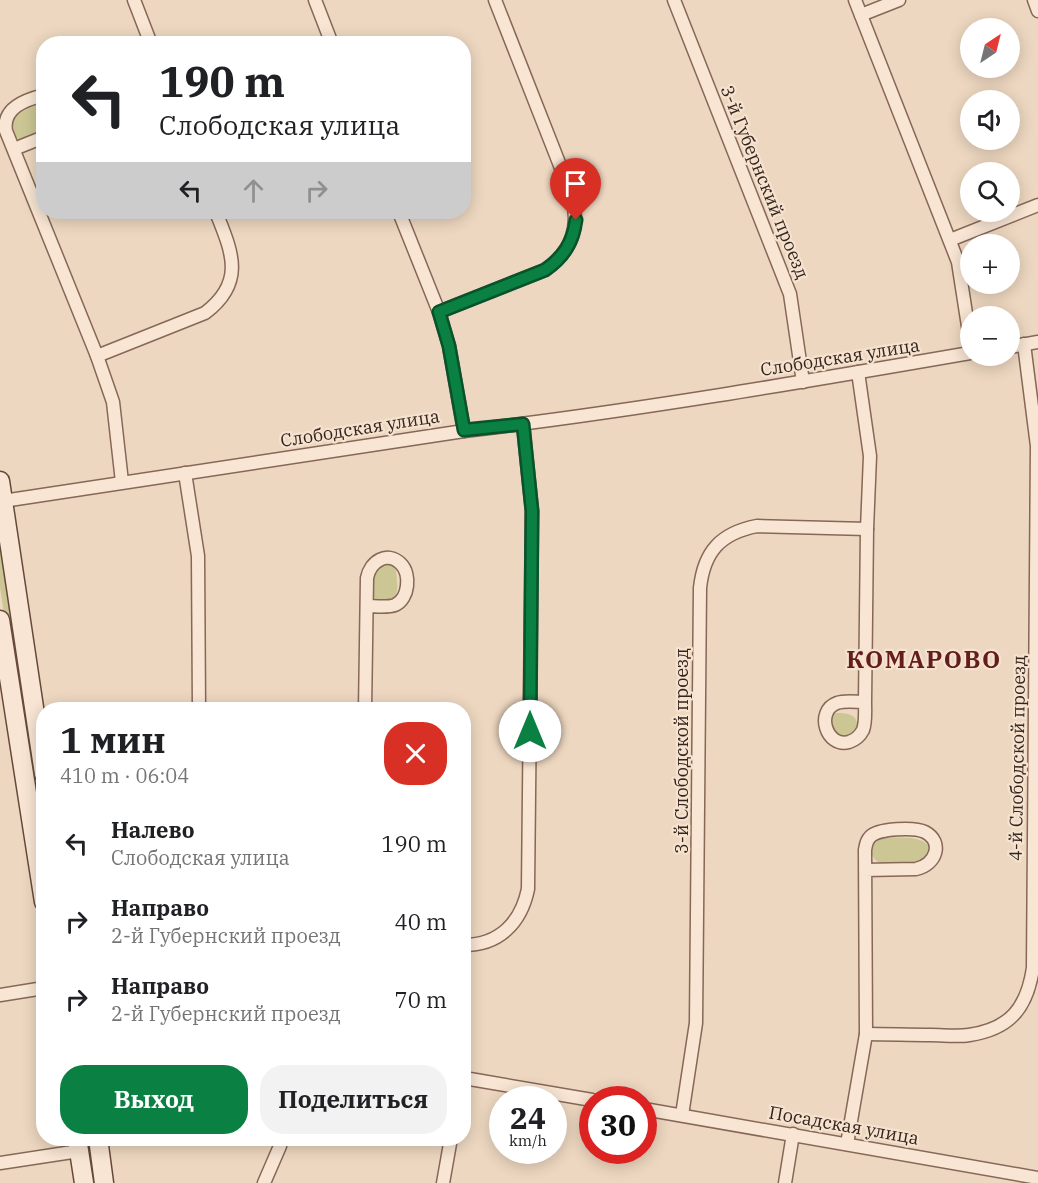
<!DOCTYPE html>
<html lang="ru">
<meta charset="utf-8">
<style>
body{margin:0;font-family:"IBM Plex Serif",serif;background:#f2f2f2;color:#202124;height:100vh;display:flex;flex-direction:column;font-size:22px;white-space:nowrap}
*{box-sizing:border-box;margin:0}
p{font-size:20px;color:#757577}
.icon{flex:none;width:33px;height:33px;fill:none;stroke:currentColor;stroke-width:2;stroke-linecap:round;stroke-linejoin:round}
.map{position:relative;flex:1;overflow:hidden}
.side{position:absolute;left:36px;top:702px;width:435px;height:444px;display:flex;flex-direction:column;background:#fff;border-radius:24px;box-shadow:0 3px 15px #0003}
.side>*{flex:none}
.banner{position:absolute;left:36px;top:36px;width:435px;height:183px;border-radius:24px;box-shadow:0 3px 15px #0003;background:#fff;color:#202124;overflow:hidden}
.needle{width:39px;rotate:35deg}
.controls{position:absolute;left:960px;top:18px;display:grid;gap:12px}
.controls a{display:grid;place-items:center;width:60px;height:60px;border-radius:50%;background:#fff;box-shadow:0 3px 15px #0003;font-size:30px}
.speed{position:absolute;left:489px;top:1086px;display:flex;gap:12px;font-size:30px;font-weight:700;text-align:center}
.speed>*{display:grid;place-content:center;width:78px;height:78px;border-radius:50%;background:#fff;box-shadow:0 3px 15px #0003;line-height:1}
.speed small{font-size:15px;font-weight:400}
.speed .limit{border:9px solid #d22;background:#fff;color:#111}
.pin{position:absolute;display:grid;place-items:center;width:51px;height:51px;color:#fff;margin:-62px -26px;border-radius:50% 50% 50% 0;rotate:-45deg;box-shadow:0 0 6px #0007}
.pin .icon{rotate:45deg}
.me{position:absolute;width:66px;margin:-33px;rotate:0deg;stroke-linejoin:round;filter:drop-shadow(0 0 4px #0008)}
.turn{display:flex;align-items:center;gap:21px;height:126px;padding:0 24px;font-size:27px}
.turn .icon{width:78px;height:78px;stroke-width:2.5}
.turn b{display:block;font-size:42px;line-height:51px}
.lanes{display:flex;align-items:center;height:57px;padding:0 24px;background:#0003;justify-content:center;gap:30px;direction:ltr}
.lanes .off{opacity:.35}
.round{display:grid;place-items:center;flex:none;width:63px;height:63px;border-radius:24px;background:#f2f2f2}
.summary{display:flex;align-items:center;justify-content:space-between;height:102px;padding:0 24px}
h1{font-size:36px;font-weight:800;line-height:45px}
.primary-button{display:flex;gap:12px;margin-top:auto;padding:12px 24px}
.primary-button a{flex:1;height:69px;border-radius:24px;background:#0b8043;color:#fff;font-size:24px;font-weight:800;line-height:69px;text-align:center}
.primary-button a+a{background:#f2f2f2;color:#202124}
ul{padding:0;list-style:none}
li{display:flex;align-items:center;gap:18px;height:78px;padding:0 24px}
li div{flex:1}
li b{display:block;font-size:22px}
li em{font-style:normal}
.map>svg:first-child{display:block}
.grass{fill:#cbc694}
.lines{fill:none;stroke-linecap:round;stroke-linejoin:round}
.street-casing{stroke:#866758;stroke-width:15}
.secondary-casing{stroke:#67493b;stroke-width:21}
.street{stroke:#f8e5d3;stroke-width:12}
.secondary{stroke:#f8e5d3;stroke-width:18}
.route-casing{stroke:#07532c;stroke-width:15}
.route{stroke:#0b8043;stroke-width:10}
.labels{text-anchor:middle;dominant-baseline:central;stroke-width:4.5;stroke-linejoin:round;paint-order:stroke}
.street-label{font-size:18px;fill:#35241c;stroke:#f5e2cf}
.district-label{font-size:24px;font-weight:bold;letter-spacing:1.5px;fill:#621d1c;stroke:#f5e2cf}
</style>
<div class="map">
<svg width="1038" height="1183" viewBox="0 0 1038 1183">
<rect width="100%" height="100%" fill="#edd7c0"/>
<!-- grass -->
<g class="grass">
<path d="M43 102V130C25 139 19 148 8 125L13 116Z"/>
<path d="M0 550H2L43 826V875L0 587Z"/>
<path d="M385 561 391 564 396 570C396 577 399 588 396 594 391 604 376 604 372 594 370 588 372 580 371 574Z"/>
<path d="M835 713C850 713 861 715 856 733 846 740 840 736 830 732V718Z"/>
<path d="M881 838C893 838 934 833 929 854 928 859 923 862 918 863 909 866 890 863 880 863 873 859 871 855 871 847L875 840Z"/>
</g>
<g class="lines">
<!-- street casing -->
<g class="street-casing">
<g id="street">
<path d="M134 0 151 44"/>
<path d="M315 0 332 44"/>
<path d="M674 0 790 294 803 382"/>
<path d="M855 0 958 262 970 339"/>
<path d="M1034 0 1038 11"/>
<path d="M861 15 899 0"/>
<path d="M44 95C25 100 2 108 6 131L97 356 113 402 122 482"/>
<path d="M14 149 44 137"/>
<path d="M399 212 439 312 449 346 464 431"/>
<path d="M950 240 1038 205"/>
<path d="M439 312 545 270C572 251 580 228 572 196L495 0"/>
<path d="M1010 347 1038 342"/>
<path d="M97 356 205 313C246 282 232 252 216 212"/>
<path d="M858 372 870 456 867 529 865 702C856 702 845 700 837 703 815 711 826 748 849 742 855 740 860 736 863 730 866 722 865 711 865 702"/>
<path d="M185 473 198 556 199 710"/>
<path d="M3 501 464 431C634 411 802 382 970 353"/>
<path d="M365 710 367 578C370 562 387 550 401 564 411 574 409 599 395 605 387 608 375 606 367 606"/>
<path d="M464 945C499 945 521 923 528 889L532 511 523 424"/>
<path d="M0 995 44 988"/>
<path d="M866 1034C888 1034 910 1035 931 1035 943 1035 957 1037 969 1035 1010 1029 1027 1008 1033 968L1037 446 1024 344"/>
<path d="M464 1078 592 1100"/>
<path d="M644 1109 1038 1178"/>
<path d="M682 1115 696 1023 700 588C704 551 721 533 757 526L867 529"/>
<path d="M847 1144 866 1034 865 850C866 845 866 841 870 837 878 828 915 827 925 832 944 842 936 865 916 869L865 870"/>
<path d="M0 1163 79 1151"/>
<path d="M264 1183 280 1146 281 1138"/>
<path d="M443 1183 451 1138"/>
<path d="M785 1183 793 1134"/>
</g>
</g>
<!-- secondary casing -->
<g class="secondary-casing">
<g id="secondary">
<path d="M0 481 44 774"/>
<path d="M0 620 44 902"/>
<path d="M77 1138 84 1183"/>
<path d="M98 1138 104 1183"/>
</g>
</g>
<!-- street -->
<use href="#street" class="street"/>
<!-- secondary -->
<use href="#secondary" class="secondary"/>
</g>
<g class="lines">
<!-- route casing -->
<g class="route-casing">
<path id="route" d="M530 731 532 511 523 424 464 430 449 346 439 312 545 270C564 257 573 242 576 220"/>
</g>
<!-- route -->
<use href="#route" class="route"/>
</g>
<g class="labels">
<!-- street labels -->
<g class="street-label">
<text transform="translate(765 182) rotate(68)">3-й Губернский проезд</text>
<text transform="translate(840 357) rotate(-9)">Слободская улица</text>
<text transform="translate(360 428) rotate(-9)">Слободская улица</text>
<text transform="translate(681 751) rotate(-90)">3-й Слободской проезд</text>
<text transform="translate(1017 758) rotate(-89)">4-й Слободской проезд</text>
<text transform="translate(844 1125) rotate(10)">Посадская улица</text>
</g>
<!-- district labels -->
<g class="district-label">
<text x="924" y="659">КОМАРОВО</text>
</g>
</g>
</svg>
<div class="controls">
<a><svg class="needle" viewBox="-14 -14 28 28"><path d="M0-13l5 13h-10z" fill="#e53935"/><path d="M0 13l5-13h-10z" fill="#757577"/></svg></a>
<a><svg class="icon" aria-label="sound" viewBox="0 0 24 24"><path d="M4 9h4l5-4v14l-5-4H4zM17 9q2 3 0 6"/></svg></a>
<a><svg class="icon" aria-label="search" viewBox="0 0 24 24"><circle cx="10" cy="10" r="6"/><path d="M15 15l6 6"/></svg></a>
<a>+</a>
<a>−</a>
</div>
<div class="speed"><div>24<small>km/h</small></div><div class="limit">30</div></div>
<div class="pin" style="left:576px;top:220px;background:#d93025"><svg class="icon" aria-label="arrive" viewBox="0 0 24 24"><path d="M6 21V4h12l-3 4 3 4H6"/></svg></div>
<svg class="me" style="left:530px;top:731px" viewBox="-20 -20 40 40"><circle r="19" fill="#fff"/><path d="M0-13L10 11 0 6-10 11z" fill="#0b8043"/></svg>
<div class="banner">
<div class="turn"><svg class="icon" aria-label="left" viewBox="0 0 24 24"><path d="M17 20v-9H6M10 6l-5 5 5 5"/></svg><div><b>190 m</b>Слободская улица</div></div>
<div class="lanes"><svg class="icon" aria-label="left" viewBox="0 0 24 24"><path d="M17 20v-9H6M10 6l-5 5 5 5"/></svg><svg class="icon off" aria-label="ahead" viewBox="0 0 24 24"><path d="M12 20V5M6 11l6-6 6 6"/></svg><svg class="icon off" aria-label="right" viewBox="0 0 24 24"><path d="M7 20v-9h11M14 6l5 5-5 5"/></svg></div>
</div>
<section class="side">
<div class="summary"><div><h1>1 мин</h1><p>410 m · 06:04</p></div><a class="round" style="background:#d93025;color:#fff"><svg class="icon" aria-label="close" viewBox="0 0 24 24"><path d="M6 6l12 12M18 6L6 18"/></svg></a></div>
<ul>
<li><svg class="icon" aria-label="left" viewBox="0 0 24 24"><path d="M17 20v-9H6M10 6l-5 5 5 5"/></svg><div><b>Налево</b><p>Слободская улица</p></div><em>190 m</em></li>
<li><svg class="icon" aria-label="right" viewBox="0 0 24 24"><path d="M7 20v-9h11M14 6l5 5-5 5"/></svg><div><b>Направо</b><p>2-й Губернский проезд</p></div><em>40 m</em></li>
<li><svg class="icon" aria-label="right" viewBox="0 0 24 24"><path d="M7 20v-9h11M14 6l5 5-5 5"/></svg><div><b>Направо</b><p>2-й Губернский проезд</p></div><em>70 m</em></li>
</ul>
<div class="primary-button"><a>Выход</a><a>Поделиться</a></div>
</section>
</div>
